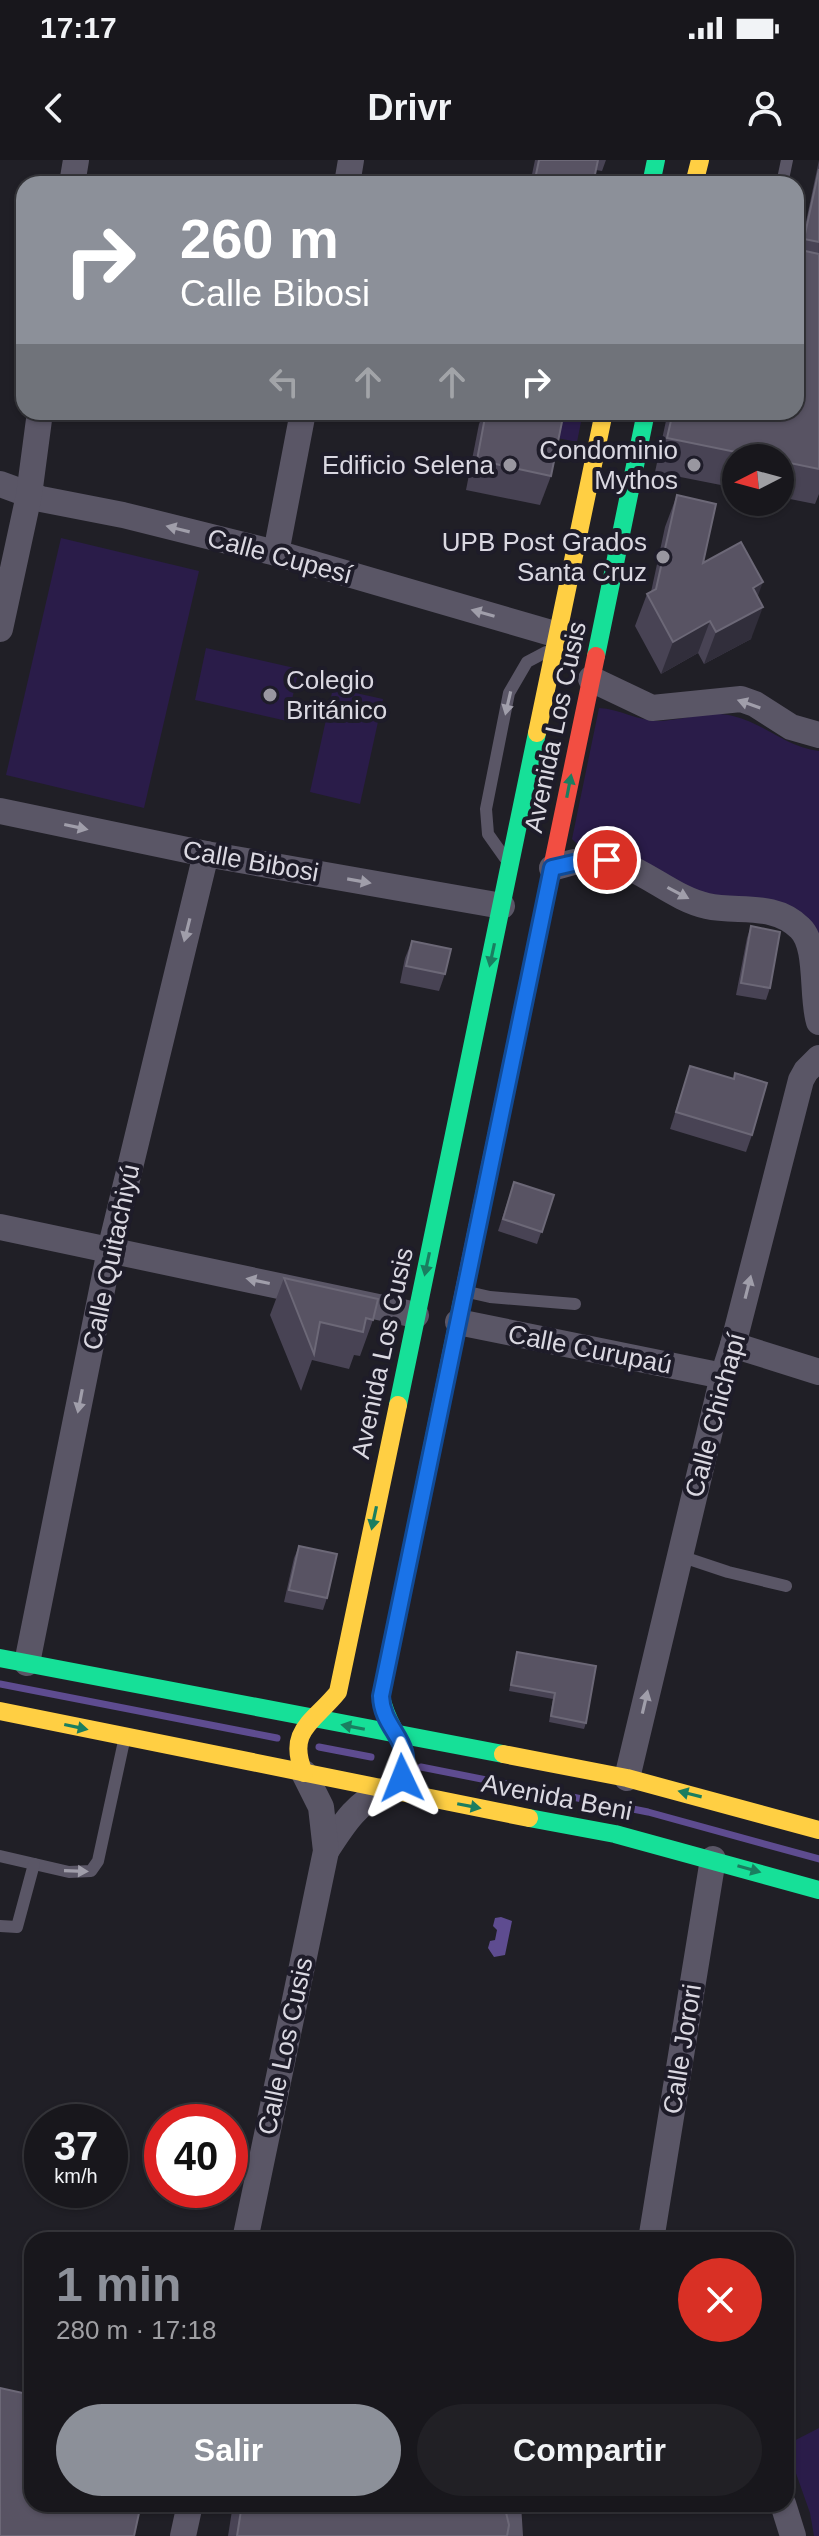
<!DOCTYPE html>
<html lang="es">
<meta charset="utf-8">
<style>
body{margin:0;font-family:Helvetica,sans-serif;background:#212025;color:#f1f3f6;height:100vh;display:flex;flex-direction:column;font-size:30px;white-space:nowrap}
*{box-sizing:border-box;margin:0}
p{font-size:26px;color:#9f9fa3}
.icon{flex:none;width:44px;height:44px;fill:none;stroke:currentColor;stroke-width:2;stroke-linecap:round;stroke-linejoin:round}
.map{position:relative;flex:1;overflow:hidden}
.drawer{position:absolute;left:24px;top:2072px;width:770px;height:280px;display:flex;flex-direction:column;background:#18171c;border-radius:24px;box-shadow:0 2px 6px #0004,0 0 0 2px #36363b}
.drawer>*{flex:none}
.guide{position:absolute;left:16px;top:16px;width:788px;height:244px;border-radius:24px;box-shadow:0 2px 6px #0004,0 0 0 2px #36363b;background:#8c9099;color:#fff;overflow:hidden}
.needle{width:52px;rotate:264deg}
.fabs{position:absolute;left:722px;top:284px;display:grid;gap:16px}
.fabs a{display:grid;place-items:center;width:72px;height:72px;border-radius:50%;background:#18171c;box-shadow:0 2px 6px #0004,0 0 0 2px #36363b;font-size:40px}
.speed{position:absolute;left:24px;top:1944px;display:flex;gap:16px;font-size:40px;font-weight:700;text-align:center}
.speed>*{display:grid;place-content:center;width:104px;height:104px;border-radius:50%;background:#18171c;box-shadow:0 2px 6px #0004,0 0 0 2px #36363b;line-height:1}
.speed small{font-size:20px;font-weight:400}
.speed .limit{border:12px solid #d22;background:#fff;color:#111}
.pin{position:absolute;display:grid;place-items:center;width:68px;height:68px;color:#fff;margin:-34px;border:4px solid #fff;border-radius:50%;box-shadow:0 2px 8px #0007}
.me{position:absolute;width:88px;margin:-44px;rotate:358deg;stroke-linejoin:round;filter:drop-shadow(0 0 6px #0008)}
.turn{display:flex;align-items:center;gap:28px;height:168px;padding:0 32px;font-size:36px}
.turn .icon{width:104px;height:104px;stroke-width:2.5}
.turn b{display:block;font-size:56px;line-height:68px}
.lanes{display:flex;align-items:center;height:76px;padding:0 32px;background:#0003;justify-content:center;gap:40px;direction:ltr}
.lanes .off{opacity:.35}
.round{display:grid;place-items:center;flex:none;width:84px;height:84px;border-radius:42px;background:#212025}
.overview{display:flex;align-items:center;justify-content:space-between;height:136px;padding:0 32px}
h1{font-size:48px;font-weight:800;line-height:60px;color:#8c9099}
.button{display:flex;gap:16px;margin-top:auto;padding:16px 32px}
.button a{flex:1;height:92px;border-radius:48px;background:#8c9099;color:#fff;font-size:32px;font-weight:800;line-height:92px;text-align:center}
.button a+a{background:#212025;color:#f1f3f6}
.status{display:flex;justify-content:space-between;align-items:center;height:56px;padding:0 40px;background:#18171c;direction:ltr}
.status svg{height:22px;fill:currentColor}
header{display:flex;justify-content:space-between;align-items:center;height:104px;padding:0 32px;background:#18171c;font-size:36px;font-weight:800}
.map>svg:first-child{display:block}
.green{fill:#2a1c49}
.water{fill:#5e4c90}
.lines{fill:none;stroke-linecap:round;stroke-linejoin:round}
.stream{stroke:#5e4c90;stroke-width:7}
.lane{stroke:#5a5666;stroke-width:12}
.street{stroke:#5a5666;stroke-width:26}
.fast{stroke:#16e098;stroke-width:18}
.slow{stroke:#ffcf43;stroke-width:18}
.jam{stroke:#f24e42;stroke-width:18}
.wall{fill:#484354}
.shaded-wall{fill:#312e3b}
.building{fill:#585363;stroke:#6c6877;stroke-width:2}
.oneway{fill:#a09eaa}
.oneway2{fill:#1a7e60}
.route-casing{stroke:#114b97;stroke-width:20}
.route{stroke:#1a73e8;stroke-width:14}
.poi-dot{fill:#9997a0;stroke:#1e1c29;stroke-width:3}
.labels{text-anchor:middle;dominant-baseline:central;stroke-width:8;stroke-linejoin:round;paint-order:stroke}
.poi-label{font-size:26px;fill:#dad8e1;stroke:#1e1c29;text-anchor:end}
.street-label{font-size:26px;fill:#dad8e1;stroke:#1e1c29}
</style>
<div class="status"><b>17:17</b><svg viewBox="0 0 49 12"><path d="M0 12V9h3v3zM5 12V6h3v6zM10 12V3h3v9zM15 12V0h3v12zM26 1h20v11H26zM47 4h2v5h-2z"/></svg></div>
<header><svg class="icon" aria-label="back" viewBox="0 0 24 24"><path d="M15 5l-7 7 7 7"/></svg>Drivr<svg class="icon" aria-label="person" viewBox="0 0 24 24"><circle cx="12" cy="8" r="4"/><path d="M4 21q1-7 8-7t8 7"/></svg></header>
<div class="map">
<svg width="819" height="2376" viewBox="0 0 819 2376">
<rect width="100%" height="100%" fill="#201f26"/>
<!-- green -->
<g class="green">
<path d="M430 252H583L577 282Z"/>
<path d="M61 378 199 411 144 648 6 615Z"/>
<path d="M206 488 299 509 287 561 195 540Z"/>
<path d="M333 528 383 539 360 644 310 632Z"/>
<path d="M599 548C620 549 638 561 659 561 685 560 708 550 733 556 766 564 783 586 819 591V792L816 777 578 685 572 679Z"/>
<path d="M819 2268V2376H814L810 2353 786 2285Z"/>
</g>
<!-- water -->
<path class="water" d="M501 1757 512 1761 505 1795 494 1797 488 1788 490 1781 495 1780 497 1770 493 1766 495 1758Z"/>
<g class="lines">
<!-- stream -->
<g class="stream">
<path d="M0 1524 277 1578"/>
<path d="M319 1587 371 1597"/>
<path d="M421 1607 648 1652 819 1699"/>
</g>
<!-- lane -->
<g class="lane">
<path d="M782 24 787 0"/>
<path d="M505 698 488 674 486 649 509 533 527 502 546 492"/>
<path d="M468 1132 490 1137 575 1144"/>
<path d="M680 1396 728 1412 786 1426"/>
<path d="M0 1696 69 1712 91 1711 98 1701 124 1581"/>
<path d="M0 1766 17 1767 34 1704"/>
</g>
<!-- street -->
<g class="street">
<path d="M72 24 76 0"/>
<path d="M347 24 351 0"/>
<path d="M0 324 41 339 123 355 276 393 558 475"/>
<path d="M276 393 303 252"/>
<path d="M0 469 29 335 40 252"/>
<path d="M591 519 652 548 741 539 755 544 791 567 819 575"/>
<path d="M0 651 206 694 502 746"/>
<path d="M552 708C570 703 588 697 606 700 643 707 671 738 707 746 738 753 774 742 800 768 819 786 811 836 819 862"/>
<path d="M0 1067 416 1155"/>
<path d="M458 1162 723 1216"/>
<path d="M733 1185 819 1212"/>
<path d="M27 1503 110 1090 206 694"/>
<path d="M627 1618 723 1216 733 1185 801 920 806 911 819 898"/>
<path d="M326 1691C343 1665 356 1643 385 1630"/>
<path d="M245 2080 326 1691 321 1647 304 1613"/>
<path d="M651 2080 713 1699"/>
<path d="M508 2344 510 2376"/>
<path d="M783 2344 793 2376"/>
<path d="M183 2376 190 2344"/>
</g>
<!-- fast -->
<g class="fast">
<path d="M651 24 656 0"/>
<path d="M596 496 646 252"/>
<path d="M398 1245 537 573"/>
<path d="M0 1498 503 1594"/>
<path d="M385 1630C427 1594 388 1578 381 1536L462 1141"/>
<path d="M529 1658 615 1674 819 1730"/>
</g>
<!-- slow -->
<g class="slow">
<path d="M694 24 700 0"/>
<path d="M537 573 604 252"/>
<path d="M0 1551 529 1658"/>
<path d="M503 1594 627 1618 819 1670"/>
<path d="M304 1613C286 1570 314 1562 338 1532L398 1245"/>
</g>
<!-- jam -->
<path class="jam" d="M462 1141 596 496"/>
</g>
<!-- wall -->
<g class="wall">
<path d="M535 0H606L602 11 596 10 593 24H530Z"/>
<path d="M819 0V334L815 344 780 337V298H736V328L655 312 667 256 666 252H796L800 90Z"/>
<path d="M484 252H486L551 316 540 345 466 330 479 264Z"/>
<path d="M677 335 703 403 758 438 751 479 704 504 698 493 661 514 635 466 647 434 651 432 665 367Z"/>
<path d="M751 766 770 828 766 840 736 835 747 778Z"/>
<path d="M412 781 445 814 439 831 400 823 405 798Z"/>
<path d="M690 906 752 975 746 992 670 969Z"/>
<path d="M514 1022 554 1035 537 1084 498 1071Z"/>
<path d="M284 1118 373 1160 360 1196 354 1195 349 1209 312 1200 301 1231 270 1155Z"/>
<path d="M299 1386 327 1438 323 1450 284 1442 294 1398Z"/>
<path d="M517 1492 586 1563 584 1569 549 1562 553 1539 509 1531Z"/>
<path d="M233 2344H504L507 2376H228Z"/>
</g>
<!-- shaded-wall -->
<g class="shaded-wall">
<path d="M763 422 752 452 763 447 751 479 704 504 716 472 753 428Z"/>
<path d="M710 461 698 493 661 514 673 482Z"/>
</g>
<!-- building -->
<g class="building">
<path d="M539 0H598L593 24H534Z"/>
<path d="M819 9V82L804 79Z"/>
<path d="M796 89 819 94V309L780 301V298H765L667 278 673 252H796Z"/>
<path d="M486 252H564L551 316 477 300Z"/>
<path d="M677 335 716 344 703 403 741 382 763 422 753 428 763 447 716 472 710 461 673 482 647 434 656 429Z"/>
<path d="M751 766 780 772 770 828 741 823Z"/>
<path d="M412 781 451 789 445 814 406 806Z"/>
<path d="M690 906 734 919 735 913 767 923 752 975 676 952Z"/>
<path d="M514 1022 554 1035 542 1072 503 1059Z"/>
<path d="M284 1118 378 1139 373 1160 366 1158 363 1172 320 1162 314 1194Z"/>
<path d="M299 1386 337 1394 327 1438 289 1430Z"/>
<path d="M517 1492 596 1506 586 1563 551 1556 555 1533 511 1525Z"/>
<path d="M0 2228 32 2235V2344H141L134 2376H0Z"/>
<path d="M242 2344H504L509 2365 507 2376H237Z"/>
</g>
<!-- one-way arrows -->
<defs><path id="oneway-solid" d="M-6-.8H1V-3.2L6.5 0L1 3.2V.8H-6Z" transform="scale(2)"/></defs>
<g class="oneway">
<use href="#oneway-solid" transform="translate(178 369) rotate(-166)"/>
<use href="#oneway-solid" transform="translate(483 453) rotate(-164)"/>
<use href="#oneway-solid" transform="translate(508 543) rotate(103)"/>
<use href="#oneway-solid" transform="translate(749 544) rotate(-161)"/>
<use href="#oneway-solid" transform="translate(76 667) rotate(12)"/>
<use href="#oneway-solid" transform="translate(359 721) rotate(10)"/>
<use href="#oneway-solid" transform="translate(678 733) rotate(28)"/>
<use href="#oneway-solid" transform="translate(187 770) rotate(104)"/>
<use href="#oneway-solid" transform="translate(258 1121) rotate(-168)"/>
<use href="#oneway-solid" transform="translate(748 1127) rotate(-76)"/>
<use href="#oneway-solid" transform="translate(80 1241) rotate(101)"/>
<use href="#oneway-solid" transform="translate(645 1542) rotate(-77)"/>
<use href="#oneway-solid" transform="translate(76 1711) rotate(2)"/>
</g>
<g class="oneway2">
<use href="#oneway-solid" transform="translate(569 626) rotate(-79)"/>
<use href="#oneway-solid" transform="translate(492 795) rotate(102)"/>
<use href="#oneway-solid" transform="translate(427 1104) rotate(102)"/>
<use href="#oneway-solid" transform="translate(374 1358) rotate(102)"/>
<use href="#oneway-solid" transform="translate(76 1567) rotate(12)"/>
<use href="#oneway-solid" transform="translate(353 1567) rotate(-169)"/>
<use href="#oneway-solid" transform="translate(690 1634) rotate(-166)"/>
<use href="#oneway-solid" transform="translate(469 1646) rotate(11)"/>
<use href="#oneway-solid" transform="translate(749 1709) rotate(16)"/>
</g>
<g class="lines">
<!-- route casing -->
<g class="route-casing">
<path id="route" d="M402 1618C416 1581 382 1571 381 1536L552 708 591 699 607 700"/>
</g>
<!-- route -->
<use href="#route" class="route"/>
</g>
<!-- markers -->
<g class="poi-dot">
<circle cx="510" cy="305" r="8"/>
<circle cx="694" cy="305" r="8"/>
<circle cx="663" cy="397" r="8"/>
<circle cx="270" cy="535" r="8"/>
</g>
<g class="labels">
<!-- poi labels -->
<g class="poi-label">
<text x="678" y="290">Condominio<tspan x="678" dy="30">Mythos</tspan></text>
<text x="494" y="305">Edificio Selena</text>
<text x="647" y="382">UPB Post Grados<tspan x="647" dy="30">Santa Cruz</tspan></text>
<text x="286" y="520" text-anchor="start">Colegio<tspan x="286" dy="30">Británico</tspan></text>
</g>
<!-- street labels -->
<g class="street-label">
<text transform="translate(280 396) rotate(15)">Calle Cupesí</text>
<text transform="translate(555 567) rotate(-78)">Avenida Los Cusis</text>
<text transform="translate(251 701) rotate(10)">Calle Bibosi</text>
<text transform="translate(111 1097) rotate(-78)">Calle Quitachiyú</text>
<text transform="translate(590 1189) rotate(11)">Calle Curupaú</text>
<text transform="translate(382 1193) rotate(-78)">Avenida Los Cusis</text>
<text transform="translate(715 1255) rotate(-75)">Calle Chichapí</text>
<text transform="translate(557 1637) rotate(11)">Avenida Beni</text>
<text transform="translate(285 1886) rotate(-78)">Calle Los Cusis</text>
<text transform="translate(682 1889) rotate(-81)">Calle Jorori</text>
</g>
</g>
</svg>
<div class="fabs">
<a><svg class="needle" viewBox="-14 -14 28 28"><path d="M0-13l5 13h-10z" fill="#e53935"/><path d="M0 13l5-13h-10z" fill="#9f9fa3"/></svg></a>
</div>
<div class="speed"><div>37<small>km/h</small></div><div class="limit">40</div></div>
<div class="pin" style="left:607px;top:700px;background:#d93025"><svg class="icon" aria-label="arrive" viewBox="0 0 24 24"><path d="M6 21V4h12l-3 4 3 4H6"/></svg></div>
<svg class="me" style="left:402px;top:1618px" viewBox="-20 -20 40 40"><path d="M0-17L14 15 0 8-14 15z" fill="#1a73e8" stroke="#fff" stroke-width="4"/></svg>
<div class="guide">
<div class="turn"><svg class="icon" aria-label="right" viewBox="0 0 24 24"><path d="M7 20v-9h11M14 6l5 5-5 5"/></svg><div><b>260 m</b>Calle Bibosi</div></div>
<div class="lanes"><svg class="icon off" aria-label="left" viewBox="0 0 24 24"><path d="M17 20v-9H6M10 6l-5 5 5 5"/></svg><svg class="icon off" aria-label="ahead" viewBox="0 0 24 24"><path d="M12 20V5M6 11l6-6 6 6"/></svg><svg class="icon off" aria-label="ahead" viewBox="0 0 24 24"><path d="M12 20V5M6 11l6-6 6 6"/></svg><svg class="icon" aria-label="right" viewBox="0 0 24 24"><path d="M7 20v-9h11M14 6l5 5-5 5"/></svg></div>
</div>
<section class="drawer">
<div class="overview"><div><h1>1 min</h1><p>280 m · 17:18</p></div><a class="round" style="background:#d93025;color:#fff"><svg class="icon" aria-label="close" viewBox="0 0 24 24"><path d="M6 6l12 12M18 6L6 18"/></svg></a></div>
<div class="button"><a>Salir</a><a>Compartir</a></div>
</section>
</div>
